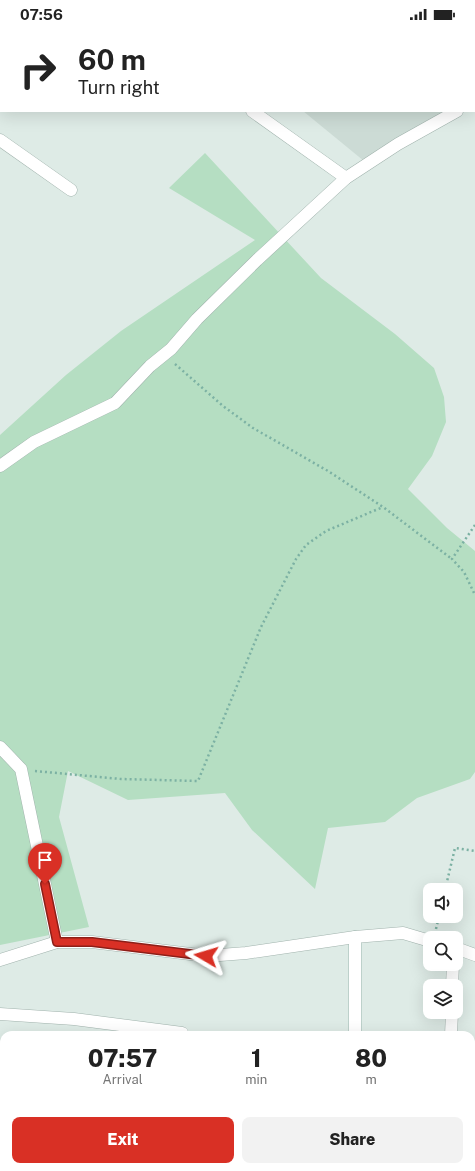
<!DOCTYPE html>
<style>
body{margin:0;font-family:"Public Sans",sans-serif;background:#f2f2f2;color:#222;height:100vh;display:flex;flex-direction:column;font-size:15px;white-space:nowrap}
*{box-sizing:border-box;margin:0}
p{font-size:13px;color:#767676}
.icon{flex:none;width:22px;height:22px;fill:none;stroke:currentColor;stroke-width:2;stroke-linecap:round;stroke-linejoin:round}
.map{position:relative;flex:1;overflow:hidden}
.drawer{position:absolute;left:0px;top:1003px;width:475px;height:140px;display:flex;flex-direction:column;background:#fff;border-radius:12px 12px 0 0;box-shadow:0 4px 16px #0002}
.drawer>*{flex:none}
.banner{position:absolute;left:0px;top:0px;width:475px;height:84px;box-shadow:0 4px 16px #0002;background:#fff;color:#222;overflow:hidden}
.controls{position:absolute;left:423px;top:855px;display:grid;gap:8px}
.controls a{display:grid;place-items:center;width:40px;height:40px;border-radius:8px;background:#fff;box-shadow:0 4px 16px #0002;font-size:20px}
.pin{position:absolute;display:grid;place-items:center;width:34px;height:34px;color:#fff;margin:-41px -17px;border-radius:50% 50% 50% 0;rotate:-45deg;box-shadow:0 0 4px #0007}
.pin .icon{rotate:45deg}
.me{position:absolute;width:44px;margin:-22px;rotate:277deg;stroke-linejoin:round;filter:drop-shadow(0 0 3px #0008)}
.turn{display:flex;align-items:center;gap:14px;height:84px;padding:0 12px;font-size:18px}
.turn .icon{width:52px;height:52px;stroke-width:2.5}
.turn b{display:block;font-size:28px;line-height:34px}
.eta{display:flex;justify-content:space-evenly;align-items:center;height:68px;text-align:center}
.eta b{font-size:24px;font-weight:800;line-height:28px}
.button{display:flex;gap:8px;margin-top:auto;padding:8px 12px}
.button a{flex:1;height:46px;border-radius:8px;background:#d93025;color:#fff;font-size:16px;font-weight:800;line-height:46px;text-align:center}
.button a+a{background:#f2f2f2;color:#222}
.status{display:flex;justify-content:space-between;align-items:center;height:28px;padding:0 20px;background:#fff;direction:ltr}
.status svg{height:11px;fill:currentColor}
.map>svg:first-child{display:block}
.built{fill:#ccdbd5}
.green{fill:#b5dec2}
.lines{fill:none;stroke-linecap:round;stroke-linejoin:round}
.street-casing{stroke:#a1b3ad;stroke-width:13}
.secondary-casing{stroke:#9cb7af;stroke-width:13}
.path{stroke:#7cb1a3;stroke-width:2.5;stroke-dasharray:2 3;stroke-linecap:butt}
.street{stroke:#fff;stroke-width:12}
.secondary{stroke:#fff;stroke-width:12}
.route-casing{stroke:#8d1f18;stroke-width:10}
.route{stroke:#d93025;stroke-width:7}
</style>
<div class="status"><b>07:56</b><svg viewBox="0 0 49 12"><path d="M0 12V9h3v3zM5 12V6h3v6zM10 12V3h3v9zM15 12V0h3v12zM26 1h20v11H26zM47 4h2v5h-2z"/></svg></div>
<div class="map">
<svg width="475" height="1143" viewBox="0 0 475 1143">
<rect width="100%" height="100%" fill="#deebe6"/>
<!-- built -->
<g class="built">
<path d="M194 0H475V71L474 1Z"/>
<path d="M303 83H451L364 133Z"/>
</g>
<!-- green -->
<g class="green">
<path d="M205 125 321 250 395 306 434 340 444 369 446 394 432 428 408 461 447 500 475 523V744L470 751 417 770 385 794 328 800 315 861 252 802 225 765 128 772 68 743 59 789 89 899 0 917V407L66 347 121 303 255 212 169 160Z"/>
<rect x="271" y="1139" width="71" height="4"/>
</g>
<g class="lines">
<!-- street casing -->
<g class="street-casing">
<g id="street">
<path d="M135 0 136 1"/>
<path d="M474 73H475"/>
<path d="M252 83 346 150"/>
<path d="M0 112 71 162"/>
<path d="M0 438 34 414 115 375 150 338 171 321 197 291 257 232 346 150 398 116 457 83"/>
<path d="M0 719 21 741 57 914"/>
<path d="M456 920 475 927"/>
<path d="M0 932 57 914H92L207 928 246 925 355 909 403 905 430 913"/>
<path d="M452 958 453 936"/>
<path d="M0 986 74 991 182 1005V1007"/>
<path d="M451 1007 452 984"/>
<path d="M0 1071H4"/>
<path d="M182 1139V1143"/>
<path d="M449 1143V1139"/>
</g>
</g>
<!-- secondary casing -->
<g class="secondary-casing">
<g id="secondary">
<path d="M355 909V1007"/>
<path d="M355 1139V1143"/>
</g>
</g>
<!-- path -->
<g class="path">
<path d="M175 336 223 378 253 400 328 443 383 479 452 531"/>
<path d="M475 497 452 531 464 544 475 567"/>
<path d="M35 743 121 751 198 753 261 599 296 531 306 517 326 503 383 479"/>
<path d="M445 862 455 820 475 823"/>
<path d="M436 901 439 888"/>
</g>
<!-- street -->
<use href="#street" class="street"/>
<!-- secondary -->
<use href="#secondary" class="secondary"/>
</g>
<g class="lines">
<!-- route casing -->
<g class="route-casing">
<path id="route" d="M45 856 57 914H92L206 928"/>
</g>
<!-- route -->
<use href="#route" class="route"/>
</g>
</svg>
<div class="controls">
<a><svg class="icon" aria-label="sound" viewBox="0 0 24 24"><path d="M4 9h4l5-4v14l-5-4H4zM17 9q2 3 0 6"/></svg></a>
<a><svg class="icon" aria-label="search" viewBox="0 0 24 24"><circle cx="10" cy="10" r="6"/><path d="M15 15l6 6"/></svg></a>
<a><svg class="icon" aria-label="layers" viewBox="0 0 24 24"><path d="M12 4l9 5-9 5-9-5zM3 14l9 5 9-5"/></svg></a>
</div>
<div class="pin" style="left:45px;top:856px;background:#d93025"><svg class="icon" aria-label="arrive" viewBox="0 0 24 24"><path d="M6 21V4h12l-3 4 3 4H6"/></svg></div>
<svg class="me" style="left:206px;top:928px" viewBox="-20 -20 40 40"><path d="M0-17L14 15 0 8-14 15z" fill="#d93025" stroke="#fff" stroke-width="4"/></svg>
<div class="banner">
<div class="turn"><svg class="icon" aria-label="right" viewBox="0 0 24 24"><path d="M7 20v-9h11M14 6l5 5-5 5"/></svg><div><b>60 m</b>Turn right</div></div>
</div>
<section class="drawer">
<div class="eta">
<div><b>07:57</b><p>Arrival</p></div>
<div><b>1</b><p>min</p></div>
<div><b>80</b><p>m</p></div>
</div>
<div class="button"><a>Exit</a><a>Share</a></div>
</section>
</div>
